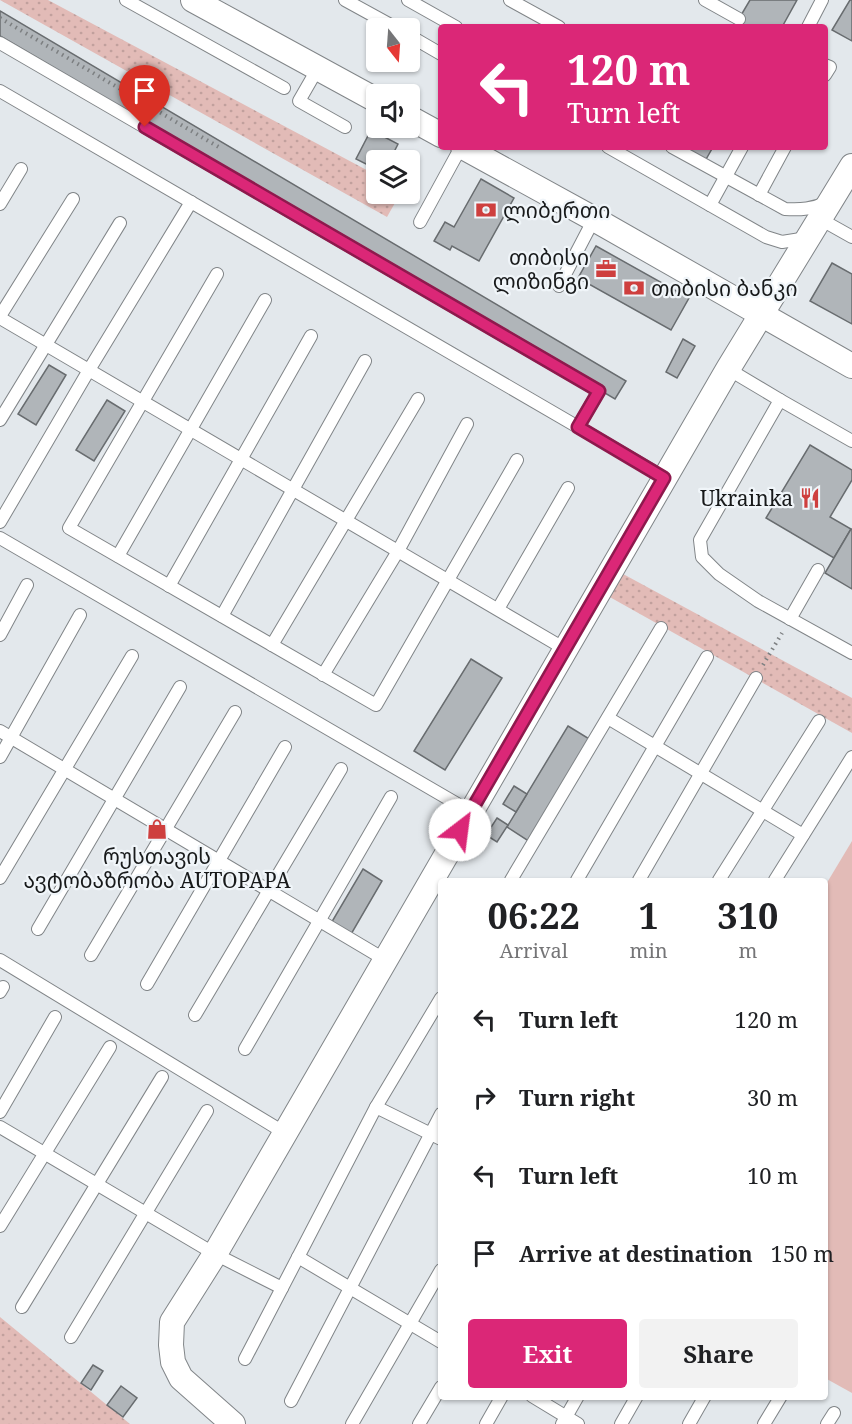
<!DOCTYPE html>
<meta charset="utf-8">
<style>
body{margin:0;font-family:"Noto Serif","Noto Sans Georgian",serif;background:#f2f2f2;color:#202124;height:100vh;display:flex;flex-direction:column;font-size:22px;white-space:nowrap}
*{box-sizing:border-box;margin:0}
p{font-size:20px;color:#757577}
.icon{flex:none;width:33px;height:33px;fill:none;stroke:currentColor;stroke-width:2;stroke-linecap:round;stroke-linejoin:round}
.map{position:relative;flex:1;overflow:hidden}
.side{position:absolute;left:438px;top:878px;width:390px;height:522px;display:flex;flex-direction:column;background:#fff;border-radius:6px;box-shadow:0 2px 4px #0004}
.side>*{flex:none}
.hud{position:absolute;left:438px;top:24px;width:390px;height:126px;border-radius:6px;box-shadow:0 2px 4px #0004;background:#db2777;color:#fff;overflow:hidden}
.needle{width:39px;rotate:163deg}
.tools{position:absolute;left:366px;top:18px;display:grid;gap:12px}
.tools a{display:grid;place-items:center;width:54px;height:54px;border-radius:6px;background:#fff;box-shadow:0 2px 4px #0004;font-size:30px}
.pin{position:absolute;display:grid;place-items:center;width:51px;height:51px;color:#fff;margin:-62px -26px;border-radius:50% 50% 50% 0;rotate:-45deg;box-shadow:0 0 6px #0007}
.pin .icon{rotate:45deg}
.me{position:absolute;width:66px;margin:-33px;rotate:30deg;stroke-linejoin:round;filter:drop-shadow(0 0 4px #0008)}
.turn{display:flex;align-items:center;gap:21px;height:126px;padding:0 30px;font-size:27px}
.turn .icon{width:78px;height:78px;stroke-width:2.5}
.turn b{display:block;font-size:42px;line-height:51px}
.eta{display:flex;justify-content:space-evenly;align-items:center;height:102px;text-align:center}
.eta b{font-size:36px;font-weight:700;line-height:42px}
.action{display:flex;gap:12px;margin-top:auto;padding:12px 30px}
.action a{flex:1;height:69px;border-radius:6px;background:#db2777;color:#fff;font-size:24px;font-weight:700;line-height:69px;text-align:center}
.action a+a{background:#f2f2f2;color:#202124}
ul{padding:0;list-style:none}
li{display:flex;align-items:center;gap:18px;height:78px;padding:0 30px}
li div{flex:1}
li b{display:block;font-size:22px}
li em{font-style:normal}
.map>svg:first-child{display:block}
.grass{fill:url(#grass-dots)}
.pitch{fill:#e2bbb7}
.building{fill:#b0b5b9;stroke:#686c6f;stroke-width:1.5}
.lines{fill:none;stroke-linecap:round;stroke-linejoin:round}
.service-casing{stroke:#818588;stroke-width:14}
.minor-casing{stroke:#818588;stroke-width:26}
.path{stroke:#7c7f81;stroke-width:4;stroke-dasharray:1.5 4.5;stroke-linecap:butt}
.service{stroke:#fff;stroke-width:12}
.minor{stroke:#fff;stroke-width:24}
.route-casing{stroke:#8e194d;stroke-width:15}
.route{stroke:#db2777;stroke-width:10}
.labels{text-anchor:middle;dominant-baseline:central;stroke-width:4.5;stroke-linejoin:round;paint-order:stroke}
.poi-label{font-size:21px;fill:#181a1b;stroke:#f0f5f9;text-anchor:start}
</style>
<div class="map">
<svg width="852" height="1424" viewBox="0 0 852 1424">
<defs>
<pattern id="grass-dots" width="8" height="8" patternUnits="userSpaceOnUse" patternTransform="scale(1.5)"><rect width="8" height="8" fill="#e2bbb7"/><path d="M2 2h.1M6 6h.1" fill="none" stroke="#c1a09d" stroke-width="1.8" stroke-linecap="round"/></pattern>
</defs>
<rect width="100%" height="100%" fill="#e3e8ec"/>
<!-- grass -->
<g class="grass">
<path d="M0 0H48L376 175V194H400L387 217Z"/>
<path d="M612 568 852 698V733L599 591Z"/>
<path d="M0 1317 130 1424H0Z"/>
</g>
<!-- pitch -->
<path class="pitch" d="M852 841V1393L825 1378V886Z"/>
<!-- building -->
<g class="building">
<path d="M750 0H797L782 27H734Z"/>
<path d="M850 0H852V41L832 30Z"/>
<path d="M0 11 626 381 615 399 0 36Z"/>
<path d="M371 130 398 144 391 158 395 160H376V169L356 159Z"/>
<path d="M680 147H713L705 161Z"/>
<path d="M481 179 514 198 479 261 452 246 450 250 434 241 445 222 454 227Z"/>
<path d="M596 246 689 298 671 330 578 278Z"/>
<path d="M832 263 852 274V324L810 301Z"/>
<path d="M683 339 695 346 677 378 666 372Z"/>
<path d="M49 365 66 375 36 425 18 414Z"/>
<path d="M107 400 125 411 94 461 76 450Z"/>
<path d="M810 445 852 470V480L830 517 851 529 834 558 766 518Z"/>
<path d="M851 529 852 530V589L825 573Z"/>
<path d="M471 659 502 678 445 770 414 751Z"/>
<path d="M568 726 591 740 530 842 507 827Z"/>
<path d="M514 786 527 794 516 812 503 804Z"/>
<path d="M497 818 508 825 497 842 486 835Z"/>
<path d="M363 869 382 881 350 936 330 925Z"/>
<path d="M93 1365 103 1371 91 1390 81 1383Z"/>
<path d="M121 1386 137 1398 123 1417 107 1405Z"/>
</g>
<g class="lines">
<!-- service casing -->
<g class="service-casing">
<g id="service">
<path d="M126 0 284 88"/>
<path d="M345 0 396 28"/>
<path d="M408 0 456 27"/>
<path d="M510 0 559 27"/>
<path d="M705 0 739 19"/>
<path d="M808 27 822 0"/>
<path d="M410 36 441 54"/>
<path d="M0 43 599 391 578 427 0 91"/>
<path d="M825 65 830 67 825 75"/>
<path d="M318 68 299 101 345 127"/>
<path d="M608 147 766 237 782 242 807 238"/>
<path d="M672 147 785 209C801 210 813 209 827 202"/>
<path d="M759 195 785 147"/>
<path d="M0 204 21 169"/>
<path d="M710 205 742 147"/>
<path d="M820 219 852 237"/>
<path d="M420 222 461 147"/>
<path d="M217 274 69 528 376 705 517 460"/>
<path d="M559 286 594 219"/>
<path d="M0 316 73 199"/>
<path d="M0 318 565 649"/>
<path d="M728 369 780 400 700 540 702 557 719 574 758 601 852 653"/>
<path d="M780 400 852 441"/>
<path d="M0 420 120 223"/>
<path d="M578 427 665 478"/>
<path d="M0 522 89 370 191 202"/>
<path d="M0 538 471 812"/>
<path d="M118 556 265 300"/>
<path d="M169 586 311 336"/>
<path d="M498 609 568 488"/>
<path d="M222 616 365 361"/>
<path d="M790 619 818 570"/>
<path d="M0 635 27 585"/>
<path d="M272 645 418 399"/>
<path d="M323 675 398 551 467 424"/>
<path d="M608 718 803 835"/>
<path d="M0 731 384 959"/>
<path d="M0 757 80 615"/>
<path d="M0 878 132 656"/>
<path d="M511 880 661 628"/>
<path d="M577 880 707 657"/>
<path d="M639 880 756 678"/>
<path d="M719 880 819 721"/>
<path d="M775 880 852 757"/>
<path d="M38 929 180 687"/>
<path d="M91 955 235 712"/>
<path d="M0 960 285 1133"/>
<path d="M147 984 285 747"/>
<path d="M0 992 3 987"/>
<path d="M195 1015 341 769"/>
<path d="M245 1049 391 797"/>
<path d="M376 1107 441 998"/>
<path d="M0 1112 55 1017"/>
<path d="M0 1127 215 1254 282 1288 376 1107 441 1139"/>
<path d="M0 1226 110 1047"/>
<path d="M298 1257 441 1342"/>
<path d="M22 1307 162 1077"/>
<path d="M71 1337 207 1111"/>
<path d="M245 1359 282 1288"/>
<path d="M532 1396 578 1424"/>
<path d="M291 1401 441 1114"/>
<path d="M352 1424 441 1270"/>
<path d="M419 1424 441 1387"/>
<path d="M486 1424 502 1396"/>
<path d="M562 1424 578 1396"/>
<path d="M621 1424 637 1396"/>
<path d="M689 1424 705 1396"/>
<path d="M764 1424 781 1396"/>
<path d="M827 1424 834 1413"/>
</g>
</g>
<!-- minor casing -->
<g class="minor-casing">
<g id="minor">
<path d="M193 0 376 100"/>
<path d="M410 118 441 135"/>
<path d="M463 147 594 219 852 366"/>
<path d="M233 1424 181 1378 173 1362 171 1345 172 1322 215 1254 728 369 852 166"/>
</g>
</g>
<!-- path -->
<g class="path">
<path d="M0 18 222 149"/>
<path d="M763 665 782 633"/>
</g>
<!-- service -->
<use href="#service" class="service"/>
<!-- minor -->
<use href="#minor" class="minor"/>
</g>
<g class="lines">
<!-- route casing -->
<g class="route-casing">
<path id="route" d="M145 127 599 391 578 427 664 478 460 830"/>
</g>
<!-- route -->
<use href="#route" class="route"/>
</g>
<!-- icons -->
<defs>
<g id="bank-bare" transform="scale(1.62)"><path d="M-6-4H6V4H-6ZM0-2.3a2.3 2.3 0 1 0 0 4.6a2.3 2.3 0 1 0 0-4.6Z" fill="#ce3f3e" stroke="#f0f5f9" stroke-width="2.5" paint-order="stroke"/></g>
<g id="office-bare" transform="scale(1.62)"><path d="M-6-3h4V-5.5h4V-3h4V5H-6ZM-1-4.5V-3h2v-1.5ZM-6 0V1H6V0Z" fill="#ce3f3e" stroke="#f0f5f9" stroke-width="2.5" paint-order="stroke"/></g>
<g id="restaurant-bare" transform="scale(1.62)"><path d="M-5-6h1v4h1v-4h1v4h1v-4h1v5L-1.5 .5V6h-2V.5L-5-1ZM5-6V6H3V1.5H1.5Q1.5-4 5-6Z" fill="#ce3f3e" stroke="#f0f5f9" stroke-width="2.5" paint-order="stroke"/></g>
<g id="shop-bare" transform="scale(1.62)"><path d="M-5-2.5h2.3a2.7 3.5 0 0 1 5.4 0H5L5.5 6h-11ZM-1.5-2.5h3a1.5 2.3 0 0 0-3 0Z" fill="#ce3f3e" stroke="#f0f5f9" stroke-width="2.5" paint-order="stroke"/></g>
</defs>
<g fill-rule="evenodd">
<use href="#bank-bare" x="486" y="210"/>
<use href="#office-bare" x="606" y="269"/>
<use href="#bank-bare" x="634" y="288"/>
<use href="#restaurant-bare" x="810" y="498"/>
<use href="#shop-bare" x="157" y="829"/>
</g>
<g class="labels">
<!-- poi labels -->
<g class="poi-label">
<text x="503" y="210">ლიბერთი</text>
<text x="589" y="257" text-anchor="end">თიბისი<tspan x="589" dy="24">ლიზინგი</tspan></text>
<text x="651" y="288">თიბისი ბანკი</text>
<text x="793" y="498" text-anchor="end">Ukrainka</text>
<text x="157" y="856" text-anchor="middle">რუსთავის<tspan x="157" dy="24">ავტობაზრობა AUTOPAPA</tspan></text>
</g>
</g>
</svg>
<div class="tools">
<a><svg class="needle" viewBox="-14 -14 28 28"><path d="M0-13l5 13h-10z" fill="#e53935"/><path d="M0 13l5-13h-10z" fill="#757577"/></svg></a>
<a><svg class="icon" aria-label="sound" viewBox="0 0 24 24"><path d="M4 9h4l5-4v14l-5-4H4zM17 9q2 3 0 6"/></svg></a>
<a><svg class="icon" aria-label="layers" viewBox="0 0 24 24"><path d="M12 4l9 5-9 5-9-5zM3 14l9 5 9-5"/></svg></a>
</div>
<div class="pin" style="left:145px;top:127px;background:#d93025"><svg class="icon" aria-label="arrive" viewBox="0 0 24 24"><path d="M6 21V4h12l-3 4 3 4H6"/></svg></div>
<svg class="me" style="left:460px;top:830px" viewBox="-20 -20 40 40"><circle r="19" fill="#fff"/><path d="M0-13L10 11 0 6-10 11z" fill="#db2777"/></svg>
<div class="hud">
<div class="turn"><svg class="icon" aria-label="left" viewBox="0 0 24 24"><path d="M17 20v-9H6M10 6l-5 5 5 5"/></svg><div><b>120 m</b>Turn left</div></div>
</div>
<section class="side">
<div class="eta">
<div><b>06:22</b><p>Arrival</p></div>
<div><b>1</b><p>min</p></div>
<div><b>310</b><p>m</p></div>
</div>
<ul>
<li><svg class="icon" aria-label="left" viewBox="0 0 24 24"><path d="M17 20v-9H6M10 6l-5 5 5 5"/></svg><div><b>Turn left</b></div><em>120 m</em></li>
<li><svg class="icon" aria-label="right" viewBox="0 0 24 24"><path d="M7 20v-9h11M14 6l5 5-5 5"/></svg><div><b>Turn right</b></div><em>30 m</em></li>
<li><svg class="icon" aria-label="left" viewBox="0 0 24 24"><path d="M17 20v-9H6M10 6l-5 5 5 5"/></svg><div><b>Turn left</b></div><em>10 m</em></li>
<li><svg class="icon" aria-label="arrive" viewBox="0 0 24 24"><path d="M6 21V4h12l-3 4 3 4H6"/></svg><div><b>Arrive at destination</b></div><em>150 m</em></li>
</ul>
<div class="action"><a>Exit</a><a>Share</a></div>
</section>
</div>
